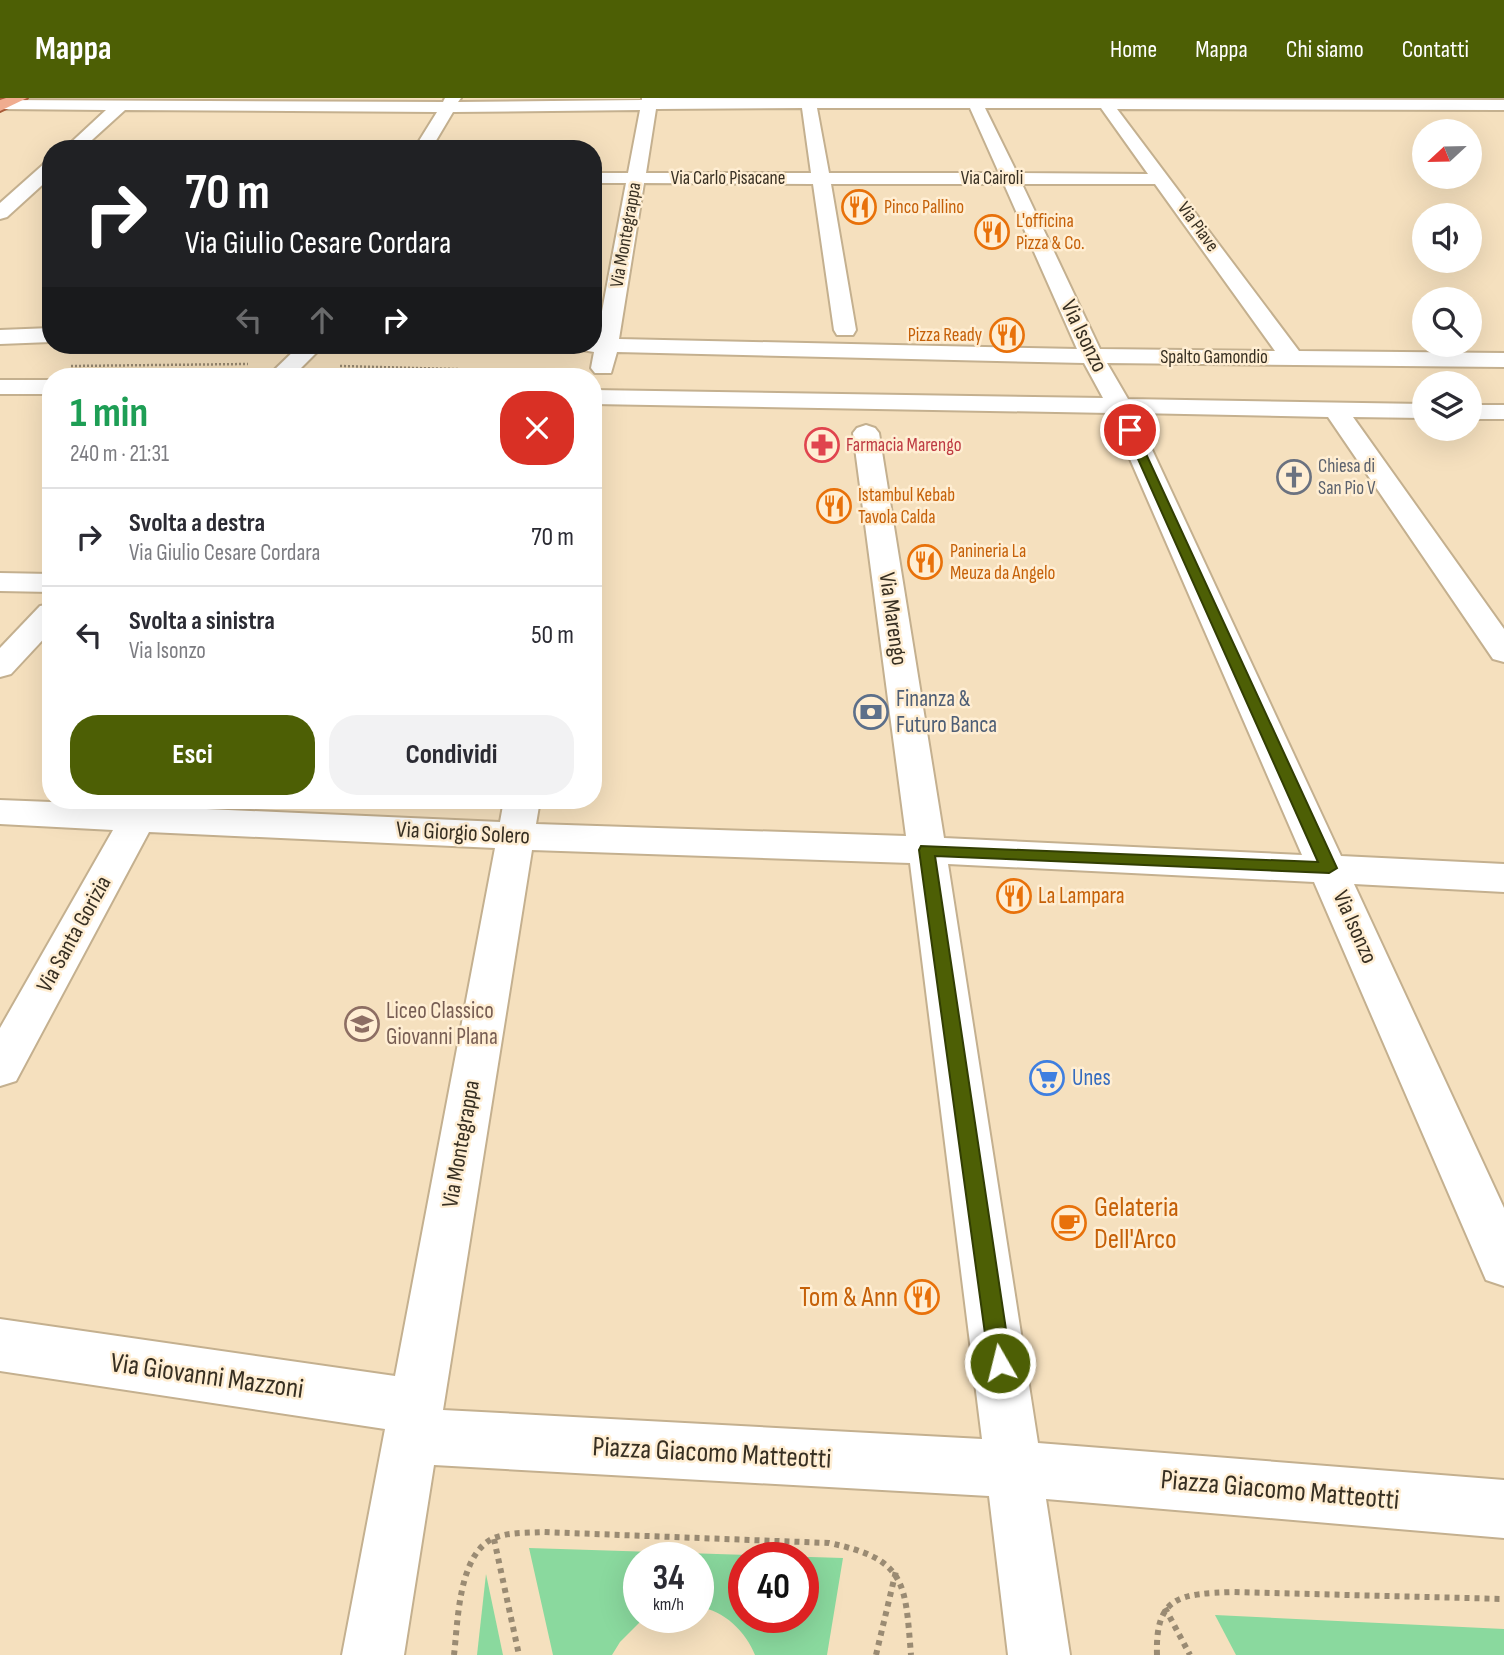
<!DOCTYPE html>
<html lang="it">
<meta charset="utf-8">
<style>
body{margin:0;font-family:"Sofia Sans Condensed",sans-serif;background:#f2f2f3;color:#2b2b33;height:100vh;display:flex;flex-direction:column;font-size:26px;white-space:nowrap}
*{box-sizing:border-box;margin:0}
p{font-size:23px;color:#7c7c81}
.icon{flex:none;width:38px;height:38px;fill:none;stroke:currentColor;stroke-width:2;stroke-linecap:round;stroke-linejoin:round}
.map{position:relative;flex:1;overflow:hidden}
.side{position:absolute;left:42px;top:270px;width:560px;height:441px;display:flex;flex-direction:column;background:#fff;border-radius:28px;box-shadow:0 7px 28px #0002}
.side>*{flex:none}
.hud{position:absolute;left:42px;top:42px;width:560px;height:214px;border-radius:28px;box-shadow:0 7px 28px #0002;background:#202124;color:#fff;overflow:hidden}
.needle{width:46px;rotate:248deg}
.fabs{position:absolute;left:1412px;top:21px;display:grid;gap:14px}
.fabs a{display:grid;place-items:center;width:70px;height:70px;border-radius:50%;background:#fff;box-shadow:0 7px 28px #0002;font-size:35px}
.speed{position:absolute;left:623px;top:1444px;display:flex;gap:14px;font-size:35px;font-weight:700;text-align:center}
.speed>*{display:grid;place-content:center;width:91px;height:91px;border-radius:50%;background:#fff;box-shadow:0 7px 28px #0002;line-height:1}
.speed small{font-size:18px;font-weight:400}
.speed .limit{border:10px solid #d22;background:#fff;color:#111}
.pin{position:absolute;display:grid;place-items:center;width:60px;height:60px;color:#fff;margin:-30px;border:4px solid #fff;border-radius:50%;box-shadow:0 2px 7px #0007}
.me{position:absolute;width:77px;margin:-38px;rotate:352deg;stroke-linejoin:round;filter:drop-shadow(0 0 5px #0008)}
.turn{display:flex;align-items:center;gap:24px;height:147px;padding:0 28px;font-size:32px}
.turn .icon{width:91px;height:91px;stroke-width:2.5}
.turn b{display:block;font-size:49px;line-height:60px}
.lanes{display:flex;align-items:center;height:66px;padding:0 28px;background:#0003;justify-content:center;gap:35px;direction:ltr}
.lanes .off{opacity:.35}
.round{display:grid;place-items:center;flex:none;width:74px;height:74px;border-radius:28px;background:#f2f2f3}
.summary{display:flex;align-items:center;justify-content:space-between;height:119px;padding:0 28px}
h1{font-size:42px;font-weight:700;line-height:52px;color:#1e9e55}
.action{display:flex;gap:14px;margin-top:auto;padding:14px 28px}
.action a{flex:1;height:80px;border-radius:28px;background:#4d5f05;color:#fff;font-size:28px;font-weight:700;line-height:80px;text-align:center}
.action a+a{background:#f2f2f3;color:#2b2b33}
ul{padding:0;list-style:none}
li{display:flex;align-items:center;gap:21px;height:98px;padding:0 28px;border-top:2px solid #e1e1e2}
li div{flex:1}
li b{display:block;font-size:26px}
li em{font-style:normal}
header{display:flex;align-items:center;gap:42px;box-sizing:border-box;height:98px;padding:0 35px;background:#4d5f05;color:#fff}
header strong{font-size:33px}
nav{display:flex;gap:38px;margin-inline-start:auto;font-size:24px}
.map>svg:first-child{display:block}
.green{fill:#8ad99e;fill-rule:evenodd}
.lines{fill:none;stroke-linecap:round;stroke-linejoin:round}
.minor-casing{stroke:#c4b08f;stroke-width:4}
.major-casing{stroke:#a95c38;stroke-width:4}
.path-far1{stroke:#9a8b73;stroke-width:2.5;stroke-dasharray:2 2;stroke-linecap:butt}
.path{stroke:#9a8b73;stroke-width:6;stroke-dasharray:5 5;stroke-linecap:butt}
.minor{fill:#fff;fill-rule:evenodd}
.major{fill:#f0ac8f;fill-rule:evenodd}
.route{fill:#4d5f05;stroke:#323e03;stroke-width:2}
.labels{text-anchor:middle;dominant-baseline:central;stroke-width:5;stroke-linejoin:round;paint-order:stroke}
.far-street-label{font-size:19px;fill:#372f22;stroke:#ffeed3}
.far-food-label{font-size:19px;fill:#c56008;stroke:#ffeed3;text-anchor:start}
.far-health-label{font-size:19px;fill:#be3a42;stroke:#ffeed3;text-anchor:start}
.far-worship-label{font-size:19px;fill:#5b616d;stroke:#ffeed3;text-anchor:start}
.street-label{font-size:23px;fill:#372f22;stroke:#ffeed3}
.service-label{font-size:23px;fill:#4e5e75;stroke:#ffeed3;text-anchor:start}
.food-label{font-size:23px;fill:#c56008;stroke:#ffeed3;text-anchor:start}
.education-label{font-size:23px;fill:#785e54;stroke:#ffeed3;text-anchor:start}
.shop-label{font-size:23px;fill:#366cbe;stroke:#ffeed3;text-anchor:start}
.near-food-label{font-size:28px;fill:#c56008;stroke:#ffeed3;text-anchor:start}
.near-street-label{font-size:28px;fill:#372f22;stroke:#ffeed3}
</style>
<header>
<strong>Mappa</strong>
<nav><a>Home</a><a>Mappa</a><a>Chi siamo</a><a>Contatti</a></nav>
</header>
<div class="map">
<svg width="1504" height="1557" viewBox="0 0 1504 1557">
<rect width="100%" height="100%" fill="#f5e0be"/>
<!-- green -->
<g class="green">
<path d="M529 1450 843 1460 827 1557H755C746 1534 724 1512 698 1509V1460H639V1519H645L620 1544 612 1557H553ZM744 1460H803V1519H744Z"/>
<path d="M486 1476 503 1557H477Z"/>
<path d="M1215 1517 1504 1531V1557H1236Z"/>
</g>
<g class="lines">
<!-- minor casing -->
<g class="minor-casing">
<g id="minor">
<path d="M445 0H461L458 4 642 2V0L1504 2V12L1117 11 1299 253 1504 255V269L1107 265 1128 301 1424 306V320L1353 319 1504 531V564L1493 561 1328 319 1135 315 1341 758 1504 766V794L1354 786 1504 1110V1188L1486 1182 1314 784 948 766 1038 1345 1504 1382V1440L1046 1401 1070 1557H1008L989 1398 434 1367 404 1557H342L385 1331 0 1273V1221L395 1278 495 750 149 734 16 983 0 988V930L113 732 0 726V702L127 707 130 702H166L162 709 500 724 504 702H540L536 726 906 738 853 335 857 330 866 327 875 330 879 335 944 740 1302 757 1110 315 593 306V292L1103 300 1084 265 617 254 611 275H595L591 270 594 254 582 252 579 247H593V240H597L626 85H593V75H628L640 12 453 14 431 51H414L437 14 125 12 82 51H64L106 12 0 11 2 2 443 4ZM802 10 811 75H646L656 11ZM817 10H970L999 75H829ZM985 10H1101L1148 76 1017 75ZM644 85 813 86 834 232 837 237H853L856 232 831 86H1004L1077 251 619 241ZM1022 86H1155L1275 253 1100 251ZM532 752 910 765 982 1341 443 1312Z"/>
<path d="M51 64V79L7 119 0 121V105L45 65Z"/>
<path d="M51 230V244L0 246V232Z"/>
<path d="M300 247H324L293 278H268Z"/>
<rect x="0" y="282" width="51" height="14"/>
<rect x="1470" y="307" width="34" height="14"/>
<path d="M0 475 51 476V494L0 493Z"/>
<path d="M51 506V533L11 576 0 579V550L40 508Z"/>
</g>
</g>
<!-- major casing -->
<g class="major-casing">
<path id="major" d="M6 0H27L0 13V2Z"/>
</g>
<!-- path-far1 -->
<g class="path-far1">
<path d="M71 268 248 266"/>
<path d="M340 268 570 274"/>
</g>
<!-- path -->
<g class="path">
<path d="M494 1441 519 1557"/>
<path d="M1165 1510 1190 1557"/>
<path d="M454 1557C458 1524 458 1456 494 1440 509 1434 527 1435 543 1434L829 1445C907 1461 905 1485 911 1557"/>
<path d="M876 1557 896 1473"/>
<path d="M1157 1557C1155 1497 1181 1496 1233 1494L1504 1501"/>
</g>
<!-- minor -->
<use href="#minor" class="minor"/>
<!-- major -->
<use href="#major" class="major"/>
</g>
<!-- route -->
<path class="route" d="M1130 329 1135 332 1337 770 1329 775 935 758 1011 1265 1008 1272 1000 1276 992 1272 989 1265 919 752 921 748 1318 764 1125 332Z"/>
<!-- icons -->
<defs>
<g id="restaurant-ring" transform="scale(1.75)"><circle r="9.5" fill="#ffeed3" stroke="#e8710a" stroke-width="1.5"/><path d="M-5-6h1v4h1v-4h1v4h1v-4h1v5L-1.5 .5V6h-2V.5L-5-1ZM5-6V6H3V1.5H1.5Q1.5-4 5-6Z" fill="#e8710a"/></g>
<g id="pharmacy-ring" transform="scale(1.75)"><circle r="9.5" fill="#ffeed3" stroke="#e0444e" stroke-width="1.5"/><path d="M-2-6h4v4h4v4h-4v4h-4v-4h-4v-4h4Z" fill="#e0444e"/></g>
<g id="church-ring" transform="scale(1.75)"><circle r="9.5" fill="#ffeed3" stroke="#6b7280" stroke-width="1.5"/><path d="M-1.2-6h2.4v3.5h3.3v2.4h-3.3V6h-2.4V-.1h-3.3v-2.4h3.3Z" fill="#6b7280"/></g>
<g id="bank-ring" transform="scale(1.75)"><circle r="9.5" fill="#ffeed3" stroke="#5c6f8a" stroke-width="1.5"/><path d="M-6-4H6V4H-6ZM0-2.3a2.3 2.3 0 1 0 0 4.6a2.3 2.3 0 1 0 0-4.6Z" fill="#5c6f8a"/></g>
<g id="school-ring" transform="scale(1.75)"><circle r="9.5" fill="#ffeed3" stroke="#8d6e63" stroke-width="1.5"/><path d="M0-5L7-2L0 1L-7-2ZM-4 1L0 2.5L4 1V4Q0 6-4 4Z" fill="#8d6e63"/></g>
<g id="supermarket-ring" transform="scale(1.75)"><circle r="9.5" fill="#ffeed3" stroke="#3f7fe0" stroke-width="1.5"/><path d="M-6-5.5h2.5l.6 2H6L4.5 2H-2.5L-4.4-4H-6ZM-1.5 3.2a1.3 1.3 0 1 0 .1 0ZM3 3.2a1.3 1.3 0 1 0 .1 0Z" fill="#3f7fe0"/></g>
<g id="cafe-ring" transform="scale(1.75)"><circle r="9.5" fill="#ffeed3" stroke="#e8710a" stroke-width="1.5"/><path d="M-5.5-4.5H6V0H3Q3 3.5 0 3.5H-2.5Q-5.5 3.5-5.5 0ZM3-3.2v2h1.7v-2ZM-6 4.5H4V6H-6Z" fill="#e8710a"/></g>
</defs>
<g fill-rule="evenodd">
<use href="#restaurant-ring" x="859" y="109"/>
<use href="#restaurant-ring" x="992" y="134"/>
<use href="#restaurant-ring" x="1007" y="237"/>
<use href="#pharmacy-ring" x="822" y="347"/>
<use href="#church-ring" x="1294" y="379"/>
<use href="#restaurant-ring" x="834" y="408"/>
<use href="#restaurant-ring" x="925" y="464"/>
<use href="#bank-ring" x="871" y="614"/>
<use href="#restaurant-ring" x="1014" y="798"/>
<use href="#school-ring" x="362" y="926"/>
<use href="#supermarket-ring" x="1047" y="980"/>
<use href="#cafe-ring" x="1069" y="1125"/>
<use href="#restaurant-ring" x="922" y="1199"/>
</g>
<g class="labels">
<!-- far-street labels -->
<g class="far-street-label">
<text x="728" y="80">Via Carlo Pisacane</text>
<text x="992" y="80">Via Cairoli</text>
<text transform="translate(1198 129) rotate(54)">Via Piave</text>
<text transform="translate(626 137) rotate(-80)">Via Montegrappa</text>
<text x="1214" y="259">Spalto Gamondio</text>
</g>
<!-- far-food labels -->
<g class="far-food-label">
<text x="884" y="109">Pinco Pallino</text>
<text x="1016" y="123">L'officina<tspan x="1016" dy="22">Pizza &amp; Co.</tspan></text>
<text x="982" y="237" text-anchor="end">Pizza Ready</text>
<text x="858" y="397">Istambul Kebab<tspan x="858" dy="22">Tavola Calda</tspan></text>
<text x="950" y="453">Panineria La<tspan x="950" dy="22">Meuza da Angelo</tspan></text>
</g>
<!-- far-health labels -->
<g class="far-health-label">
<text x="846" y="347">Farmacia Marengo</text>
</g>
<!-- far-worship labels -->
<g class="far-worship-label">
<text x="1318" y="368">Chiesa di<tspan x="1318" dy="22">San Pio V</tspan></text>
</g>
<!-- street labels -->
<g class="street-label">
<text transform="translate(1084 238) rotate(64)">Via Isonzo</text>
<text transform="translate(893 521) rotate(82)">Via Marengo</text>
<text transform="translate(463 735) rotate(3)">Via Giorgio Solero</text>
<text transform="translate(1355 829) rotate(66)">Via Isonzo</text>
<text transform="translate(74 836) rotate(-61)">Via Santa Gorizia</text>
<text transform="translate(461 1046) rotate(-80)">Via Montegrappa</text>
</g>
<!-- service labels -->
<g class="service-label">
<text x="896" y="601">Finanza &amp;<tspan x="896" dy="26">Futuro Banca</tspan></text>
</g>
<!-- food labels -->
<g class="food-label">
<text x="1038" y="798">La Lampara</text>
</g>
<!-- education labels -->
<g class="education-label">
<text x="386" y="913">Liceo Classico<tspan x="386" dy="26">Giovanni Plana</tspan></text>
</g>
<!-- shop labels -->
<g class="shop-label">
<text x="1072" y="980">Unes</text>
</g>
<!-- near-food labels -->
<g class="near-food-label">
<text x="1094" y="1109">Gelateria<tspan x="1094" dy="32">Dell'Arco</tspan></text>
<text x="898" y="1199" text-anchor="end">Tom &amp; Ann</text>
</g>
<!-- near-street labels -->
<g class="near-street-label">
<text transform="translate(207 1278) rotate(8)">Via Giovanni Mazzoni</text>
<text transform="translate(712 1355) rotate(3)">Piazza Giacomo Matteotti</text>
<text transform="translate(1280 1392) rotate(5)">Piazza Giacomo Matteotti</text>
</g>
</g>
</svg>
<div class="fabs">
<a><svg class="needle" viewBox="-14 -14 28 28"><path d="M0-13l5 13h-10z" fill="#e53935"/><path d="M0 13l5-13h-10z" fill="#7c7c81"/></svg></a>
<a><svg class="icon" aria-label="sound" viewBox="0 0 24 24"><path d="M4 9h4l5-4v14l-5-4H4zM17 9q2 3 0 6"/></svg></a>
<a><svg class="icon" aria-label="search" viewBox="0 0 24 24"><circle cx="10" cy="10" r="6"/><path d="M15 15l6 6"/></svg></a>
<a><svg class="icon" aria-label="layers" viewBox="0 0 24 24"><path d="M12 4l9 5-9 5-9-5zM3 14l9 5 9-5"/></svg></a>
</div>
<div class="speed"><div>34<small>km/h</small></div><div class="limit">40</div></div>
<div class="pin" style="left:1130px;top:332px;background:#d93025"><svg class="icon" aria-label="arrive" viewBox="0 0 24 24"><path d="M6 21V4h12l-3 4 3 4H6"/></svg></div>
<svg class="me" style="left:1000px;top:1265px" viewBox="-20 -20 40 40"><circle r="17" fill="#4d5f05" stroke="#fff" stroke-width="3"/><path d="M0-11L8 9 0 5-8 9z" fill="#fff"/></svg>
<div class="hud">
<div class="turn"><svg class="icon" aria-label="right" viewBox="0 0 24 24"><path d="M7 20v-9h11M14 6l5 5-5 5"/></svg><div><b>70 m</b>Via Giulio Cesare Cordara</div></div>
<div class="lanes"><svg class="icon off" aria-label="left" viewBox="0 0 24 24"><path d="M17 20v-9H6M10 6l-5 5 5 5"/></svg><svg class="icon off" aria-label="ahead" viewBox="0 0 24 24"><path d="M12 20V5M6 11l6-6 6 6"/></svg><svg class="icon" aria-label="right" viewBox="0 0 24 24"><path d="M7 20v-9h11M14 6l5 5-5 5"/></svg></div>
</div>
<section class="side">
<div class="summary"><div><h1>1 min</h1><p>240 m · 21:31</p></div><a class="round" style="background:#d93025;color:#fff"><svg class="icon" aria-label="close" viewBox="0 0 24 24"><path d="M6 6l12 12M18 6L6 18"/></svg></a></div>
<ul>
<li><svg class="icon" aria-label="right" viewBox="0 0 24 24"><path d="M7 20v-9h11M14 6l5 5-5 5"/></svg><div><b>Svolta a destra</b><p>Via Giulio Cesare Cordara</p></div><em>70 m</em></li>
<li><svg class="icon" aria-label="left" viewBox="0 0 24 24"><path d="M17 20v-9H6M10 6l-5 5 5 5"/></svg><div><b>Svolta a sinistra</b><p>Via Isonzo</p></div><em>50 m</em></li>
</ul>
<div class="action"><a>Esci</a><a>Condividi</a></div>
</section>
</div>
